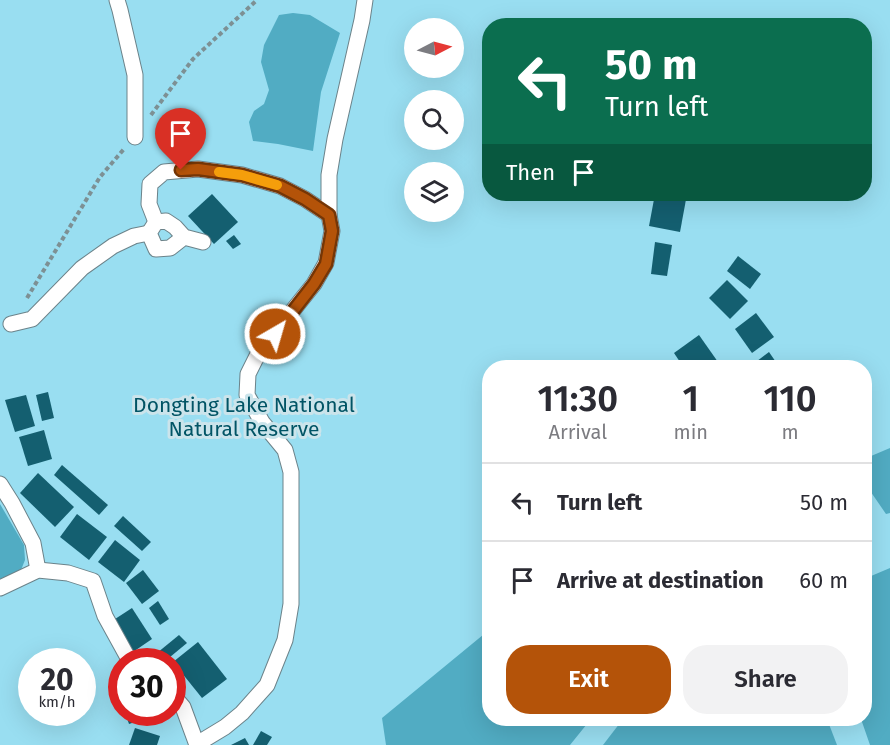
<!DOCTYPE html>
<style>
body{margin:0;font-family:"Fira Sans",sans-serif;background:#f2f2f3;color:#2b2b33;height:100vh;display:flex;flex-direction:column;font-size:22px;white-space:nowrap}
*{box-sizing:border-box;margin:0}
p{font-size:20px;color:#7c7c81}
.icon{flex:none;width:33px;height:33px;fill:none;stroke:currentColor;stroke-width:2;stroke-linecap:round;stroke-linejoin:round}
.map{position:relative;flex:1;overflow:hidden}
.drawer{position:absolute;left:482px;top:360px;width:390px;height:366px;display:flex;flex-direction:column;background:#fff;border-radius:24px;box-shadow:0 6px 24px #0002}
.drawer>*{flex:none}
.guide{position:absolute;left:482px;top:18px;width:390px;height:183px;border-radius:24px;box-shadow:0 6px 24px #0002;background:#0b6e4f;color:#fff;overflow:hidden}
.needle{width:39px;rotate:84deg}
.buttons{position:absolute;left:404px;top:18px;display:grid;gap:12px}
.buttons a{display:grid;place-items:center;width:60px;height:60px;border-radius:50%;background:#fff;box-shadow:0 6px 24px #0002;font-size:30px}
.speed{position:absolute;left:18px;top:648px;display:flex;gap:12px;font-size:30px;font-weight:700;text-align:center}
.speed>*{display:grid;place-content:center;width:78px;height:78px;border-radius:50%;background:#fff;box-shadow:0 6px 24px #0002;line-height:1}
.speed small{font-size:15px;font-weight:400}
.speed .limit{border:9px solid #d22;background:#fff;color:#111}
.pin{position:absolute;display:grid;place-items:center;width:51px;height:51px;color:#fff;margin:-62px -26px;border-radius:50% 50% 50% 0;rotate:-45deg;box-shadow:0 0 6px #0007}
.pin .icon{rotate:45deg}
.me{position:absolute;width:66px;margin:-33px;rotate:38deg;stroke-linejoin:round;filter:drop-shadow(0 0 4px #0008)}
.turn{display:flex;align-items:center;gap:21px;height:126px;padding:0 24px;font-size:27px}
.turn .icon{width:78px;height:78px;stroke-width:2.5}
.turn b{display:block;font-size:42px;line-height:51px}
.then{display:flex;align-items:center;height:57px;padding:0 24px;background:#0003;gap:12px;font-size:22px}
.eta{display:flex;justify-content:space-evenly;align-items:center;height:102px;text-align:center}
.eta b{font-size:36px;font-weight:600;line-height:42px}
.cta{display:flex;gap:12px;margin-top:auto;padding:12px 24px}
.cta a{flex:1;height:69px;border-radius:24px;background:#b45309;color:#fff;font-size:24px;font-weight:600;line-height:69px;text-align:center}
.cta a+a{background:#f2f2f3;color:#2b2b33}
ul{padding:0;list-style:none}
li{display:flex;align-items:center;gap:18px;height:78px;padding:0 24px;border-top:2px solid #e1e1e2}
li div{flex:1}
li b{display:block;font-size:22px}
li em{font-style:normal}
.map>svg:first-child{display:block}
.green{fill:#99def1;fill-rule:evenodd}
.water{fill:#51acc3}
.building{fill:#145f70}
.lines{fill:none;stroke-linecap:round;stroke-linejoin:round}
.street-casing{stroke:#6c838a;stroke-width:17}
.path{stroke:#7d9094;stroke-width:4;stroke-dasharray:4.5 3;stroke-linecap:butt}
.street{stroke:#fff;stroke-width:15}
.route-casing{stroke:#753606;stroke-width:15}
.route{stroke:#b45309;stroke-width:10}
.slow{stroke:#f59e0b;stroke-width:10}
.labels{text-anchor:middle;dominant-baseline:central;stroke-width:6;stroke-linejoin:round;paint-order:stroke}
.park-label{font-size:21px;fill:#015465;stroke:#cbe4eb}
</style>
<div class="map">
<svg width="890" height="745" viewBox="0 0 890 745">
<rect width="100%" height="100%" fill="#cbe4eb"/>
<!-- green -->
<path class="green" d="M0 0H890V745H0ZM489 26H864V194H489ZM414 28H453V68H414ZM414 100H453V140H414ZM414 172H453V212H414ZM489 368H864V718H489ZM32 662H82V712H32ZM122 662H172V712H122Z"/>
<!-- water -->
<g class="water">
<path d="M293 13 310 15 340 33 321 92 313 151 278 144 253 141 249 122 254 111 264 104 269 90 261 62 264 45 279 15Z"/>
<path d="M890 448V513L886 514 864 482V459Z"/>
<path d="M0 504 24 545 25 560 21 570 0 579Z"/>
<path d="M890 568V745H870L861 719 864 718V579Z"/>
<path d="M489 630V718L591 719 570 745H386L382 718Z"/>
<path d="M623 719H827L837 745H603Z"/>
</g>
<!-- building -->
<g class="building">
<path d="M212 194 238 222 214 244 188 216Z"/>
<path d="M655 194H687L680 232 649 226Z"/>
<path d="M234 235 241 244 233 249 226 241Z"/>
<path d="M655 242 672 245 667 276 651 274Z"/>
<path d="M738 256 761 274 750 289 727 271Z"/>
<path d="M727 280 748 301 730 319 709 298Z"/>
<path d="M756 313 774 337 752 353 735 329Z"/>
<path d="M699 335 718 362 711 368H684L674 353Z"/>
<path d="M769 352 780 368H748Z"/>
<path d="M48 392 54 418 42 421 36 395Z"/>
<path d="M26 395 35 426 15 432 5 400Z"/>
<path d="M44 430 52 459 28 466 19 437Z"/>
<path d="M62 465 108 505 99 515 54 475Z"/>
<path d="M38 473 74 507 55 527 20 493Z"/>
<path d="M77 514 107 537 89 560 60 537Z"/>
<path d="M123 516 151 542 142 551 114 526Z"/>
<path d="M115 540 140 560 124 582 98 562Z"/>
<path d="M143 570 159 591 142 604 126 583Z"/>
<path d="M158 601 169 619 160 625 149 608Z"/>
<path d="M132 608 152 639 133 652 112 621Z"/>
<path d="M179 635 187 643 164 662 157 653Z"/>
<path d="M198 642 227 679 202 698 173 662Z"/>
<path d="M125 712H156V715L129 724Z"/>
<path d="M135 728 160 736 157 745H129Z"/>
<path d="M261 731 272 737 267 745H253Z"/>
<path d="M245 738 249 745H231Z"/>
</g>
<g class="lines">
<!-- street casing -->
<g class="street-casing">
<g id="street">
<path d="M117 0 120 10 135 75V137"/>
<path d="M329 215V175L335 139 362 20 365 0"/>
<path d="M156 222 149 204 150 184 164 172 198 169 242 175 280 186 305 199 329 215 332 231 326 263 314 284 258 354 248 374 247 395 262 422 285 450 291 472V604L285 640 267 685 242 713 225 727 197 744"/>
<path d="M184 237 170 248 156 249 149 233 156 222 166 221 175 227 184 237 203 242"/>
<path d="M11 324 32 319 82 268 113 246 134 236 149 233"/>
<path d="M0 484 12 503 33 543 38 570"/>
<path d="M0 588 38 570 68 573 93 581 105 616 127 656 136 662"/>
<path d="M172 694 183 707 197 745"/>
</g>
</g>
<!-- path -->
<g class="path">
<path d="M151 115 193 59 257 0"/>
<path d="M27 298 100 177 124 149"/>
</g>
<!-- street -->
<use href="#street" class="street"/>
</g>
<g class="lines">
<!-- route casing -->
<g class="route-casing">
<path id="route" d="M181 170 198 169 242 175 280 186 305 199 329 215 332 231 326 264 314 284 275 334"/>
</g>
<!-- route -->
<use href="#route" class="route"/>
<!-- slow -->
<path class="slow" d="M219 172 242 175 277 185"/>
</g>
<g class="labels">
<!-- park labels -->
<g class="park-label">
<text x="244" y="405">Dongting Lake National<tspan x="244" dy="24">Natural Reserve</tspan></text>
</g>
</g>
</svg>
<div class="buttons">
<a><svg class="needle" viewBox="-14 -14 28 28"><path d="M0-13l5 13h-10z" fill="#e53935"/><path d="M0 13l5-13h-10z" fill="#7c7c81"/></svg></a>
<a><svg class="icon" aria-label="search" viewBox="0 0 24 24"><circle cx="10" cy="10" r="6"/><path d="M15 15l6 6"/></svg></a>
<a><svg class="icon" aria-label="layers" viewBox="0 0 24 24"><path d="M12 4l9 5-9 5-9-5zM3 14l9 5 9-5"/></svg></a>
</div>
<div class="speed"><div>20<small>km/h</small></div><div class="limit">30</div></div>
<div class="pin" style="left:181px;top:170px;background:#d93025"><svg class="icon" aria-label="arrive" viewBox="0 0 24 24"><path d="M6 21V4h12l-3 4 3 4H6"/></svg></div>
<svg class="me" style="left:275px;top:334px" viewBox="-20 -20 40 40"><circle r="17" fill="#b45309" stroke="#fff" stroke-width="3"/><path d="M0-11L8 9 0 5-8 9z" fill="#fff"/></svg>
<div class="guide">
<div class="turn"><svg class="icon" aria-label="left" viewBox="0 0 24 24"><path d="M17 20v-9H6M10 6l-5 5 5 5"/></svg><div><b>50 m</b>Turn left</div></div>
<div class="then">Then<svg class="icon" aria-label="arrive" viewBox="0 0 24 24"><path d="M6 21V4h12l-3 4 3 4H6"/></svg></div>
</div>
<section class="drawer">
<div class="eta">
<div><b>11:30</b><p>Arrival</p></div>
<div><b>1</b><p>min</p></div>
<div><b>110</b><p>m</p></div>
</div>
<ul>
<li><svg class="icon" aria-label="left" viewBox="0 0 24 24"><path d="M17 20v-9H6M10 6l-5 5 5 5"/></svg><div><b>Turn left</b></div><em>50 m</em></li>
<li><svg class="icon" aria-label="arrive" viewBox="0 0 24 24"><path d="M6 21V4h12l-3 4 3 4H6"/></svg><div><b>Arrive at destination</b></div><em>60 m</em></li>
</ul>
<div class="cta"><a>Exit</a><a>Share</a></div>
</section>
</div>
